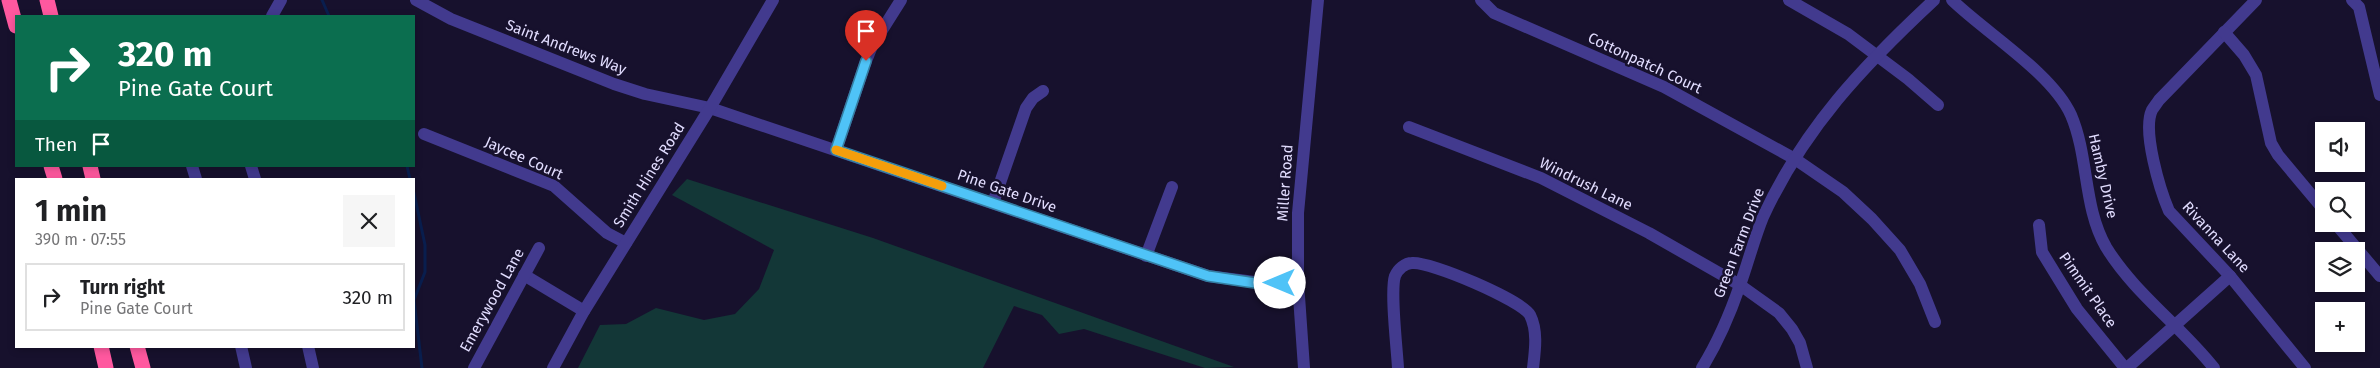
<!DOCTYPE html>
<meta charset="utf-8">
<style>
body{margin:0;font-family:"Fira Sans",sans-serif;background:#f6f6f6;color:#202124;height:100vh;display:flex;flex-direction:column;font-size:19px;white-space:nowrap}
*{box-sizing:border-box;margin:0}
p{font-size:16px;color:#757577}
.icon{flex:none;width:28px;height:28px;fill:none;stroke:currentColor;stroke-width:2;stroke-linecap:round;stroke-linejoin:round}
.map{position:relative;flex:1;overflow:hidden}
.panel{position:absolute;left:15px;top:178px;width:400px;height:170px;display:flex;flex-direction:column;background:#fff;border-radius:0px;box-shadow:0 2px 8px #0003}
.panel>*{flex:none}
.banner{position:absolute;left:15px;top:15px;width:400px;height:152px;border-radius:0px;box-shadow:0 2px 8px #0003;background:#0b6e4f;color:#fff;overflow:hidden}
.controls{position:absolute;left:2315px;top:122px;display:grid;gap:10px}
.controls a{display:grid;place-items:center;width:50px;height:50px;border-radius:0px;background:#fff;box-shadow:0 2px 8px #0003;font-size:25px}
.pin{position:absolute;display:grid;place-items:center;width:42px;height:42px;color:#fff;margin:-51px -21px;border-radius:50% 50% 50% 0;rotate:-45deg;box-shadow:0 0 5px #0007}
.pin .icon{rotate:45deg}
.me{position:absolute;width:55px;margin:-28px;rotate:270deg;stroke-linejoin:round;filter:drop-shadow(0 0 4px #0008)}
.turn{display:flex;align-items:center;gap:18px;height:105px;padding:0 20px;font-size:22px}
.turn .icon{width:65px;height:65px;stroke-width:2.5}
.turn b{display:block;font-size:35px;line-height:42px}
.then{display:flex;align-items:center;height:48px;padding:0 20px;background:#0003;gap:10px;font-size:19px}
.round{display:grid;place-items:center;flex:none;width:52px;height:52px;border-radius:0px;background:#f6f6f6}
.headline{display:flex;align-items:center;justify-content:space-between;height:85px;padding:0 20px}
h1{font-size:30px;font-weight:700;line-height:38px}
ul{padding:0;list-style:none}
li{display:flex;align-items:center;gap:15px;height:68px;margin:0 10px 8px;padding:0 10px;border:2px solid #e0e0e0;border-radius:0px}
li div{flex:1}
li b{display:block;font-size:19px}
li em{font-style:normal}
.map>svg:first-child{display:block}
.green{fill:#133737}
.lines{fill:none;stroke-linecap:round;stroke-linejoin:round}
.stream{stroke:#091e4e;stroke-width:3}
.minor{stroke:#423a8e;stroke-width:12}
.highway{stroke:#ff589f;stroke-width:15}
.route-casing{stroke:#337fa1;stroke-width:12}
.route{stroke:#4fc3f7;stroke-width:9}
.slow{stroke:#f59e0b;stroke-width:9}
.labels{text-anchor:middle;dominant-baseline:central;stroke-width:5;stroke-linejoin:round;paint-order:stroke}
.street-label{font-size:15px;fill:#e2ddff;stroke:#17112d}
</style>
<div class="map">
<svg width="2380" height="368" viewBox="0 0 2380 368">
<rect width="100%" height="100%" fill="#17112d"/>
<!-- green -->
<path class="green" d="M687 179 873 238 1234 367 1205 368 1084 329 1059 334 1042 315 1014 306 983 368H578L600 325 626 324 656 308 704 320 735 314 759 289 774 250 672 195Z"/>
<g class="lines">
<!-- stream -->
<g class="stream">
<path d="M322 0 329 16"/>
<path d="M407 166 410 179"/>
<path d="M414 193 425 245V272L414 300 422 368"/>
</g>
<!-- minor -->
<g class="minor">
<path d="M416 0 451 19 614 84 645 94 710 108 1208 276 1262 283 1298 282"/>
<path d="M1481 0 1494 13 1664 87 1795 159 1843 192 1872 219 1900 250 1920 284 1935 322"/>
<path d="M1789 0 1848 34 1908 79 1938 105"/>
<path d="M1952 0C1986 33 2052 73 2071 115 2089 157 2083 207 2106 247 2134 293 2181 326 2214 368"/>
<path d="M2256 0 2159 100C2157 103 2154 107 2152 110 2142 131 2160 190 2169 211L2230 276 2305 368"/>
<path d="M2352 0 2359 7 2380 95"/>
<path d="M272 16 281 0"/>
<path d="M2224 32 2244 55 2256 75 2271 143 2278 155 2324 210"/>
<path d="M1409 127 1541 178 1649 233 1740 285 1779 313 1792 329 1800 343 1807 368"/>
<path d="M424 134 554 186 607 233 626 243"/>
<path d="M836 150 866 61 872 46 901 0"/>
<path d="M192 166 196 179"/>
<path d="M251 166 255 179"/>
<path d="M993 203 1026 108 1033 98 1043 91"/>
<path d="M2336 224 2380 276"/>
<path d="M2039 225 2042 252 2077 309 2125 368"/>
<path d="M1146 256 1172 187"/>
<path d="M524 275 584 311"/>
<path d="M241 346 246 368"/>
<path d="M308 346 313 368"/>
<path d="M474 368 539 248"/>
<path d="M553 368 584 311 710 108 773 0"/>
<path d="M1304 368 1298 282V213L1318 0"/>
<path d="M1398 368C1397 349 1390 291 1395 276 1398 269 1405 263 1412 263 1430 261 1521 300 1530 315 1538 331 1535 351 1533 368"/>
<path d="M1702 368C1718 342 1730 314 1740 285 1748 263 1754 239 1763 217 1804 128 1863 66 1934 0"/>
<path d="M2127 368 2230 276"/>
</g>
<!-- highway -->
<g class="highway">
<path d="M9 0 16 26"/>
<path d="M47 0 51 16"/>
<path d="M51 166 55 179"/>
<path d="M90 166 93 179"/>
<path d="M101 346 106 368"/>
<path d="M137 346 143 368"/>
</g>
</g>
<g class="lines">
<!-- route casing -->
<g class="route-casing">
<path id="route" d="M866 61 836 150 1208 276 1262 284 1280 283"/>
</g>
<!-- route -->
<use href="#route" class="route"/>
<!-- slow -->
<path class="slow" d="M836 150 942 186"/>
</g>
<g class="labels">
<!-- street labels -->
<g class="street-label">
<text transform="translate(566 47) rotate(21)">Saint Andrews Way</text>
<text transform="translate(1645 63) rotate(25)">Cottonpatch Court</text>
<text transform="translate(524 158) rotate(24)">Jaycee Court</text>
<text transform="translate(649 175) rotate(-58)">Smith Hines Road</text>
<text transform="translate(2103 176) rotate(77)">Hamby Drive</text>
<text transform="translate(1285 183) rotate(-86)">Miller Road</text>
<text transform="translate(1586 184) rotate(26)">Windrush Lane</text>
<text transform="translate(1007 191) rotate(19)">Pine Gate Drive</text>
<text transform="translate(2216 237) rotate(47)">Rivanna Lane</text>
<text transform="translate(1739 243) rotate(-69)">Green Farm Drive</text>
<text transform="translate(2088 290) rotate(55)">Pimmit Place</text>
<text transform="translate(492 300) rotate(-61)">Emerywood Lane</text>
</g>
</g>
</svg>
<div class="controls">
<a><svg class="icon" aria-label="sound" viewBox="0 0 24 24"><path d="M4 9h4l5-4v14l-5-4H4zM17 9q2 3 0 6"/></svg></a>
<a><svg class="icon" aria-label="search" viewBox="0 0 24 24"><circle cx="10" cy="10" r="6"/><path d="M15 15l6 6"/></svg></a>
<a><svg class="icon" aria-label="layers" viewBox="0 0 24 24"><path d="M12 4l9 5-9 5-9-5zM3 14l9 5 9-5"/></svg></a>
<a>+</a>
</div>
<div class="pin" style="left:866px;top:61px;background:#d93025"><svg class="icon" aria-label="arrive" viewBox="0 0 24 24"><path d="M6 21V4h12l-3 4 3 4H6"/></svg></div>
<svg class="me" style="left:1280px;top:283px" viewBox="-20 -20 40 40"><circle r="19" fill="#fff"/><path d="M0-13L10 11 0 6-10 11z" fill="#4fc3f7"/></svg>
<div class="banner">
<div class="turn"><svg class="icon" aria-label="right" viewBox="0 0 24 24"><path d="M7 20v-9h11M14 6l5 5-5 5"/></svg><div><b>320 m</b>Pine Gate Court</div></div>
<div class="then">Then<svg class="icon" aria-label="arrive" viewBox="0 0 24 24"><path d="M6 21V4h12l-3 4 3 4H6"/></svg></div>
</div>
<section class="panel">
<div class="headline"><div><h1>1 min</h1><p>390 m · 07:55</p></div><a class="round"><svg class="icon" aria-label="close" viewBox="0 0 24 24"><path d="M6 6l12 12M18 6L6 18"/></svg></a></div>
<ul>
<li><svg class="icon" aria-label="right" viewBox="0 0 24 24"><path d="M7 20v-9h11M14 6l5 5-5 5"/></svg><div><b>Turn right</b><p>Pine Gate Court</p></div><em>320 m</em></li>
</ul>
</section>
</div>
